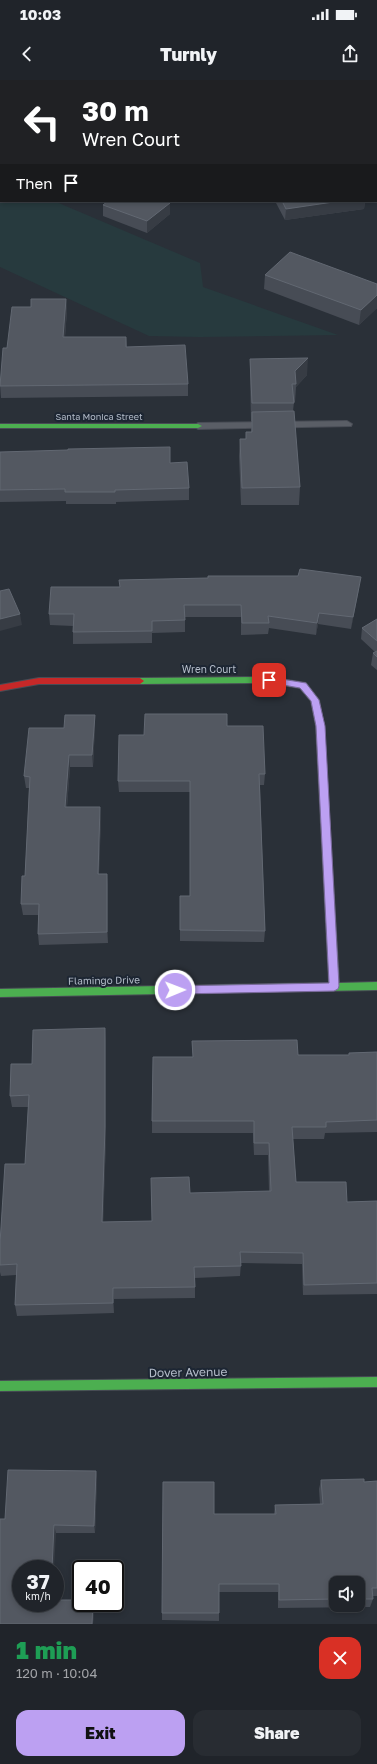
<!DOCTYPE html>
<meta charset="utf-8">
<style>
body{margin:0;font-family:"Golos Text",sans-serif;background:#282c32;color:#f1f3f6;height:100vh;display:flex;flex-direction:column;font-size:15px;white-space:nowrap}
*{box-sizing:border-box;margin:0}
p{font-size:13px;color:#a2a4a8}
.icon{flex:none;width:22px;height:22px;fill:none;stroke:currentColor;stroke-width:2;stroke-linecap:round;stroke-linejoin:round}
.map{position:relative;height:1544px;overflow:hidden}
.drawer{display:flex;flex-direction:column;background:#20242a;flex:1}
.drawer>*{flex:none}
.hud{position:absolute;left:0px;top:0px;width:377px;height:122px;box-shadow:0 2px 6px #0003,0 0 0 1px #3d4147;background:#202124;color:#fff;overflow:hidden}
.buttons{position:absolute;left:329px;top:1496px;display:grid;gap:8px}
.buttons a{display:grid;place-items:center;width:36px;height:36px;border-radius:8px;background:#20242a;box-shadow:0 2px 6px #0003,0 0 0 1px #3d4147;font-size:20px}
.speed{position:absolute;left:12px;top:1480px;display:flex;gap:8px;font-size:20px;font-weight:700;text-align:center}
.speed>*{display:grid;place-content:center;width:52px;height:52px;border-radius:50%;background:#20242a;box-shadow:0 2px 6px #0003,0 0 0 1px #3d4147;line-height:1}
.speed small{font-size:10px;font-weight:400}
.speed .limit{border:2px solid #111;border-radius:6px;background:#fff;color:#111}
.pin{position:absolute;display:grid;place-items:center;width:34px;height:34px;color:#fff;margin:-17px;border-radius:8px;box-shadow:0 2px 6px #0006}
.me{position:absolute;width:44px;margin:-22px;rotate:89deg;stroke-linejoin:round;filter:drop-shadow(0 0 3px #0008)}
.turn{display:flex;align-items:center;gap:14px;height:84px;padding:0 16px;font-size:18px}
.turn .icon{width:52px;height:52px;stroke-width:2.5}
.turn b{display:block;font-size:28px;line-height:34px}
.then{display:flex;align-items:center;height:38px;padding:0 16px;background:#0003;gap:8px;font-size:15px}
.round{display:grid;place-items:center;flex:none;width:42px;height:42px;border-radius:12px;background:#282c32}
.headline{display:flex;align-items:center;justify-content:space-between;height:68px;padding:0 16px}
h1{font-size:24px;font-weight:800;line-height:30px;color:#1e9e55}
.cta{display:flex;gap:8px;margin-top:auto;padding:8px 16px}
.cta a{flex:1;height:46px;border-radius:12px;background:#bca0f2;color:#111;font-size:16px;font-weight:800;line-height:46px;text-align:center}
.cta a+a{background:#282c32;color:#f1f3f6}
.status{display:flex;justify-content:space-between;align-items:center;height:28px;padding:0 20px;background:#20242a;direction:ltr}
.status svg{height:11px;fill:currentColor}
header{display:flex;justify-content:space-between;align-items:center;height:52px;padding:0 16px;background:#20242a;font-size:18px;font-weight:800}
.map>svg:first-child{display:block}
.green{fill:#273a3e}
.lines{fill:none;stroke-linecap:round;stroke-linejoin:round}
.lane-casing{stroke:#484c55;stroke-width:2}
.street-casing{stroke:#484c55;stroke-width:2}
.fast-casing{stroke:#484c55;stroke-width:2}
.jam-casing{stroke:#484c55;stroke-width:2}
.lane{fill:#5a5e66;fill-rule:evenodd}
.street{fill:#5a5e66;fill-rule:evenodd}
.fast{fill:#4caf50;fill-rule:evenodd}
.jam{fill:#c62828;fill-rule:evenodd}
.wall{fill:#474c55;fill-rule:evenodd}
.shaded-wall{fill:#373c44}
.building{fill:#535861;stroke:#626872}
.route{fill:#bca0f2;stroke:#7a689d}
.labels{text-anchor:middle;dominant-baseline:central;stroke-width:4;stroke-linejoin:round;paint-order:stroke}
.far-street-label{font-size:9px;fill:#b4bcc9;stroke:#1d2633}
.street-label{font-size:10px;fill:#b4bcc9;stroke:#1d2633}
.near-street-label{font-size:12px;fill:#b4bcc9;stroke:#1d2633}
</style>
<div class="status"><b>10:03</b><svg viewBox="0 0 49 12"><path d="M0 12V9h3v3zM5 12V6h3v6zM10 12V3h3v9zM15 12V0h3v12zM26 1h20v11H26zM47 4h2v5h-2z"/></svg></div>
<header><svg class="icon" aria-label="back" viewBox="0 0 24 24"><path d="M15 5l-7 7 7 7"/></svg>Turnly<svg class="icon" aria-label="share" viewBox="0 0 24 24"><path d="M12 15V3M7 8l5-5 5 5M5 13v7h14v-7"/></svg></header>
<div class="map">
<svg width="377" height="1544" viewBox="0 0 377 1544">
<rect width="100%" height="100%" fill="#2a3038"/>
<!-- green -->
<path class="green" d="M0 98 1 121H54L200 183 203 207 338 255 200 257 149 256 0 187Z"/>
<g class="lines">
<!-- lane casing -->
<g class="lane-casing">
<path id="lane" d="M347 341 352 344 351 346 198 349 193 346 198 343Z"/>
</g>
<!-- street casing -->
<g class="street-casing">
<rect id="street" x="73" y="0" width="14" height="1"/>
</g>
<!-- fast casing -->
<g class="fast-casing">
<g id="fast">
<path d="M0 344H198L202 346 198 348H0Z"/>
<path d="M269 597 306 603 319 620 324 646 339 903 377 902V910L0 917V909L329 903 316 646 311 621 300 608 269 603 140 604 136 601 140 598Z"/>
<path d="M377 1297V1307L0 1311V1301Z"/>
</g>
</g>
<!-- jam casing -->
<g class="jam-casing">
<path id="jam" d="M39 598H140L144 601 140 604H39L0 611V605Z"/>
</g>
<!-- lane -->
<use href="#lane" class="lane"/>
<!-- street -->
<use href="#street" class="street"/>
<!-- fast -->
<use href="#fast" class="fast"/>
<!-- jam -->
<use href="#jam" class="jam"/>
</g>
<!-- wall -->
<g class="wall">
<rect x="0" y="14" width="1" height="72"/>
<rect x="376" y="19" width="1" height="35"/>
<path d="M275 121H365L364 129 285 140Z"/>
<path d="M169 122 170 123V134L147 153 103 136V125Z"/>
<path d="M265 195 377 204V228L359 245 264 209Z"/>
<path d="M66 219 67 231 65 257H126L127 267 188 304V316L1 318 0 304 7 268 31 227Z"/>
<path d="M250 279 307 295 296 307 295 322H294L293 331 300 407 299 425H241L239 376 240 359H246L251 352 252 341H251L250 297Z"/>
<path d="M0 372 170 383 189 408V420L116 422V424H66V421L0 422Z"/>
<path d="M359 509 351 549 318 544 316 555 269 548 268 554 241 555V537H185V552L152 553V563L73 564V546L50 545 49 534Z"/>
<path d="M377 539V590L371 585 373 573 375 572 361 559 362 548Z"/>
<path d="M95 635V646L93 687H70L67 727 101 739 99 794 108 805V863L39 865 38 854V835H23L21 824 25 796 29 708H26L24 696 64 648Z"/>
<path d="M227 646 265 694 264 705H260L265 851 264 862 180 861V816H190V712H119L118 701 144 655Z"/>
<path d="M106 960V1058L103 1142 152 1141 190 1113 269 1111 268 1075H254L253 1053H152V1041L193 977 192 961 298 975H349V973L377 972V1052L325 1053 324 1059H293L296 1102 347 1122 377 1121V1214L303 1215 302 1184 241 1183 240 1196 195 1198V1218L114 1219V1233L17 1236 15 1225 16 1195 1 1196 0 1192V1163L25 1084 28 1027H12L10 1016 32 984Z"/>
<path d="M96 1391 97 1399 95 1453H56L21 1523 94 1527 93 1544H0L5 1439Z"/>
<path d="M321 1400 364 1402 377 1401V1516H372L373 1519 370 1527 278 1528V1512H219V1541L162 1540V1533L274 1434 275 1425 320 1424 319 1409ZM336 1503H358V1525H336Z"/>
</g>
<!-- shaded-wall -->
<g class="shaded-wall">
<path d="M340 121H365L364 129 285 140 286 129Z"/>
<path d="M170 123V134L147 153V141Z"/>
<path d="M377 215V228L359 245 361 230Z"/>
<path d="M66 219 67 231 64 269 63 257Z"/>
<path d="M308 278 307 295 296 307 295 291Z"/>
<path d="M361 497 359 509 351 549 353 537Z"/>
<path d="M319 533 318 544 316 555 317 543Z"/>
<path d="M20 534 22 545 0 551V539Z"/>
<path d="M95 635V646L93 687 92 675Z"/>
<path d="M69 675 70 687 66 739 65 727Z"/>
<path d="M100 727 101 739 98 805V794Z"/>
<path d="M107 794 108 805V863L107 852Z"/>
<path d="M105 948 106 960V1058L103 1153 102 1142Z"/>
<path d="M113 1208 114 1219V1233L113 1223Z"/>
<path d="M96 1391 97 1399 95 1453 94 1446Z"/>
<path d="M54 1445 56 1453 54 1489H52Z"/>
<path d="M93 1523 94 1527 93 1544H92Z"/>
</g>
<!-- building -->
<g class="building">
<rect x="0" y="14" width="1" height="60"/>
<rect x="376" y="19" width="1" height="23"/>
<path d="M108 121H166L170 123 147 141 103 125Z"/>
<path d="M282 121H340L286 129Z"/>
<path d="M290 172 377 204V215L361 230 265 195Z"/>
<path d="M31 219H66L63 257H126V267L185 265 188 304 0 306 3 268H7L12 227H31Z"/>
<path d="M308 278 295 291 296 304H292L294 323H252L250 279Z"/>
<path d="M294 331 300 407 242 408 240 359H246V352H252V332Z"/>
<path d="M170 367V383L187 382 189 408 115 410V412H65V409L0 410V372L68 370V369Z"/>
<path d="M300 489 361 497 353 537 319 533 317 543 268 536 269 543H242L241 525H184L185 540 152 541V551L73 552 74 534H49L51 507H120L119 500 208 498V496H298Z"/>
<path d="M9 509 20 534 0 539V511Z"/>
<path d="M377 539V561L362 548Z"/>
<path d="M377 571V577L373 573Z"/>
<path d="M145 634H227V646H263L265 694H259L265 851 180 850V816H190V701H118L119 655H144Z"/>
<path d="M65 635H95L92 675H69L65 727H100L98 794H107V852L38 854 39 824H21L22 796H25L30 697 24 696 29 648H64Z"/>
<path d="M105 948V1047L102 1142 152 1141 151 1098 189 1097 190 1113 271 1111 269 1063H254V1041H152L153 977H193L192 961 297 960 298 975H349V973L377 972V1040L326 1042V1047H292L296 1102H346L347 1122 377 1121V1203L304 1205 303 1173 240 1172 241 1186 194 1187 195 1207 113 1208V1223L15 1225 17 1184 0 1185V1163L5 1084H25L29 1015 10 1016 11 984H32L33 950Z"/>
<path d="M8 1390 96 1391 94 1446 54 1445 52 1489H21V1523H55V1520H81V1523H93L92 1544H0V1439H5Z"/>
<path d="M364 1399V1402L377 1401V1508H372L373 1519H358V1503H336V1519L279 1520V1504H219V1533H162L163 1402H214V1434H276L275 1425 323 1424 321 1400Z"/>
</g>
<!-- route -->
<path class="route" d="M269 597 306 603 319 620 325 646 339 906 338 909 334 911 175 914 172 912 170 910 172 907 175 906 329 903 316 646 311 621 300 608 266 602V598Z"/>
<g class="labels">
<!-- far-street labels -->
<g class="far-street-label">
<text x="99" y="336">Santa Monica Street</text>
</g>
<!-- street labels -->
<g class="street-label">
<text x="209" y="589">Wren Court</text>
<text transform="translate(104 900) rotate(-1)">Flamingo Drive</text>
</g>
<!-- near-street labels -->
<g class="near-street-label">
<text transform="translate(188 1292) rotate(-1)">Dover Avenue</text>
</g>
</g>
</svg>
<div class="buttons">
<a><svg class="icon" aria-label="sound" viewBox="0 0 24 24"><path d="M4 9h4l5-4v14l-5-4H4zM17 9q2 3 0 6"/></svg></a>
</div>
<div class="speed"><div>37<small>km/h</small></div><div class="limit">40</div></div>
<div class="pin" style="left:269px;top:600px;background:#d93025"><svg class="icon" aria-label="arrive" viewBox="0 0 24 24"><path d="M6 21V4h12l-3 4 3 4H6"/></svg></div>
<svg class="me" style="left:175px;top:910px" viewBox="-20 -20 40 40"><circle r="17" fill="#bca0f2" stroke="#fff" stroke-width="3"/><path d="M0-11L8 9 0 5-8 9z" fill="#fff"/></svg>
<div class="hud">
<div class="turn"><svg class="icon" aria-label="left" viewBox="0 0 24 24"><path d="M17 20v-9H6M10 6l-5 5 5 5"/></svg><div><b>30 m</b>Wren Court</div></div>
<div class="then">Then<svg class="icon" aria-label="arrive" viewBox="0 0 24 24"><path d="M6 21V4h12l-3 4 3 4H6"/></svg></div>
</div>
</div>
<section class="drawer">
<div class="headline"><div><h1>1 min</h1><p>120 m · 10:04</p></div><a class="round" style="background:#d93025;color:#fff"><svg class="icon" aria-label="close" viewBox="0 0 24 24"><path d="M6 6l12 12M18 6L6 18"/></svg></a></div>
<div class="cta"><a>Exit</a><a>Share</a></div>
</section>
